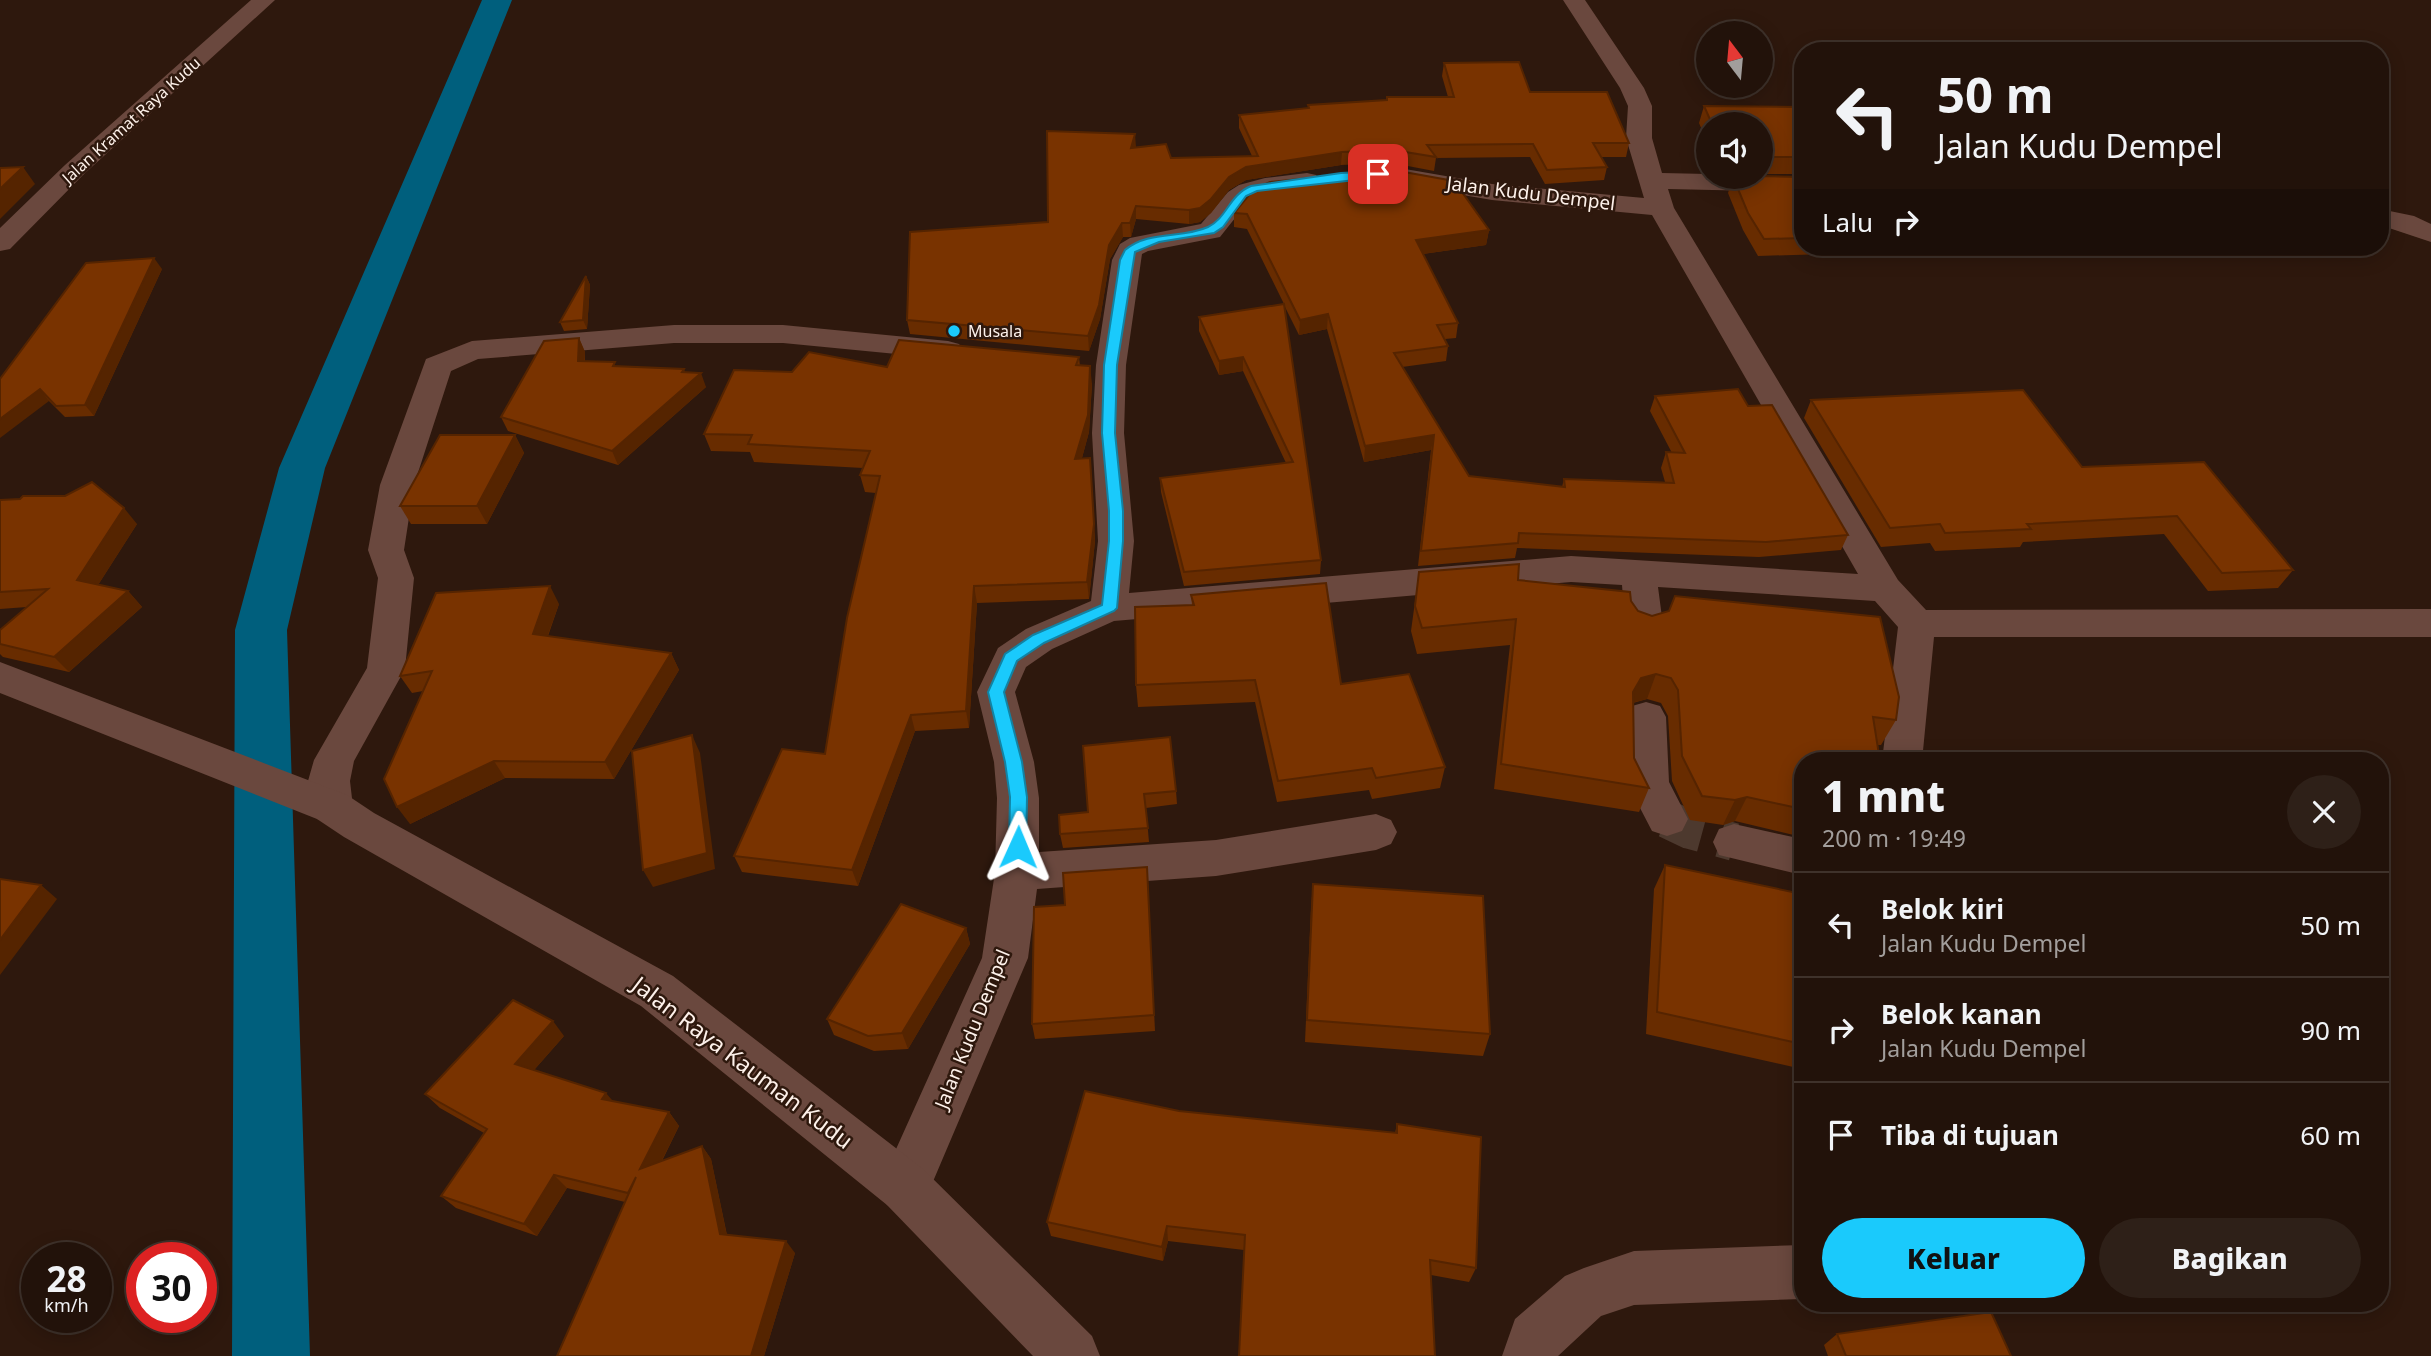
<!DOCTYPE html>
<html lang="id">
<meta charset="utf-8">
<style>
body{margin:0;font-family:"Noto Sans",sans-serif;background:#2e2018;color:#f1f3f6;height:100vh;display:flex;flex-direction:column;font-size:26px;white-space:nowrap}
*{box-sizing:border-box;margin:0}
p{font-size:23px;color:#a29e9c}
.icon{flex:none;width:38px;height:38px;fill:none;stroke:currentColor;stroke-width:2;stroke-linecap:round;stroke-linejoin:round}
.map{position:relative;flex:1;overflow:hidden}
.details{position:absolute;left:1794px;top:752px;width:595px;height:560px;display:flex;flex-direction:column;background:#22120a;border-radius:28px;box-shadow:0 4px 18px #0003,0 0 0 2px #3f322b}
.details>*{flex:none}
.banner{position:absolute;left:1794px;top:42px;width:595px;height:214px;border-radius:28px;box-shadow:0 4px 18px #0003,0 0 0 2px #3f322b;background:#22120a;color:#f1f3f6;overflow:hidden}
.needle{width:46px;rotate:344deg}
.controls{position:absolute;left:1696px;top:21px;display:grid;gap:14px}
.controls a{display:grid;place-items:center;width:77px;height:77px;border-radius:50%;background:#22120a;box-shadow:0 4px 18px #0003,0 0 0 2px #3f322b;font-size:35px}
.speed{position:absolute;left:21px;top:1242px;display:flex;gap:14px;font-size:35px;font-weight:700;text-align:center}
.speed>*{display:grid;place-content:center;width:91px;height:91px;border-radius:50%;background:#22120a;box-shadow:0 4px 18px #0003,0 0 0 2px #3f322b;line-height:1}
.speed small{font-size:18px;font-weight:400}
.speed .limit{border:10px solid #d22;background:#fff;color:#111}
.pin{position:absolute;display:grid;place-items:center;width:60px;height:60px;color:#fff;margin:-30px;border-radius:14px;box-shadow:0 4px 10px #0006}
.me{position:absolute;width:77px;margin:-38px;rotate:1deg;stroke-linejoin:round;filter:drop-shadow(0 0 5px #0008)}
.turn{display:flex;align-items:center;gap:24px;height:147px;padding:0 28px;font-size:32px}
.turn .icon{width:91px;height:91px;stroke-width:2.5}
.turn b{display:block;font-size:49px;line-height:60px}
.then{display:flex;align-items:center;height:66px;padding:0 28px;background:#0003;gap:14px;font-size:26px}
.round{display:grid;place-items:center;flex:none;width:74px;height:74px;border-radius:37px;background:#2e2018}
.headline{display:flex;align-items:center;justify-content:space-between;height:119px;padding:0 28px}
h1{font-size:42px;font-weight:800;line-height:52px}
.cta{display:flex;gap:14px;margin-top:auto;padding:14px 28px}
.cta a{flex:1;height:80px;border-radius:42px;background:#1acafc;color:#111;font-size:28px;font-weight:800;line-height:80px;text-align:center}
.cta a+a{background:#2e2018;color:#f1f3f6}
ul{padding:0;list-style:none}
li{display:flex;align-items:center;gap:21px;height:105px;padding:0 28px;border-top:2px solid #3f322b}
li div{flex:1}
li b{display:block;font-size:26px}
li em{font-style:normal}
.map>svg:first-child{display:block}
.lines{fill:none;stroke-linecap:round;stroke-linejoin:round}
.canal{fill:#005f7d;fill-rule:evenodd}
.minor-tunnel{stroke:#4d392e;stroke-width:38;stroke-dasharray:38 19;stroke-linecap:butt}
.minor{fill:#6a483e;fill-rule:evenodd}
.tertiary{fill:#6a483e;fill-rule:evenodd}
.wall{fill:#682c00}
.shaded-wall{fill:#552400}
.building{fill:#793300;stroke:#552400;stroke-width:2}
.route{fill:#1acafc;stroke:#1183a4;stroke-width:2}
.poi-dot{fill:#1acafc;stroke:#2e180d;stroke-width:2.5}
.labels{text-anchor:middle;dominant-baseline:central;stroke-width:5;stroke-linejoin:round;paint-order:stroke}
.far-street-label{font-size:16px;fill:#fdf1ea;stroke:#2e180d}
.far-poi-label{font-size:16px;fill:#fdf1ea;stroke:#2e180d;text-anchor:start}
.street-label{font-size:19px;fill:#fdf1ea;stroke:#2e180d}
.near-street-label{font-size:23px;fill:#fdf1ea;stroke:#2e180d}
</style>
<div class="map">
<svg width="2431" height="1356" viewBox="0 0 2431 1356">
<rect width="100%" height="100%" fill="#2e180d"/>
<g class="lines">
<!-- canal -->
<path class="canal" d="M482 0H512L325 468 287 630 310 1356H232L235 630 279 468Z"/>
<!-- minor-tunnel -->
<path class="minor-tunnel" d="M1667 819 1690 830 1734 842"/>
<!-- minor -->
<g class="minor">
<path d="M251 0H275L83 175 10 249 0 251V228L65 165Z"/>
<path d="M1563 0H1585L1644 88 1652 106V138L1662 173 1708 174V177L1802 176V192L1668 189 1674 208 1898 580 1926 610 2431 609V637H1934L1922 761H1882L1898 627 1875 601 1658 587 1663 625 1657 635 1644 639 1631 635 1625 625 1622 585 1571 582 1114 621 1052 649 1026 667 1015 692 1034 762 1039 798V852L1216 840 1376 814 1391 820 1397 832 1391 844 1376 850 1216 876 1037 889 1028 958 923 1205 905 1213 887 1205 879 1187 982 958 995 872 997 798 994 762 977 692 998 648 1026 629 1091 601 1098 541 1092 433 1096 365 1112 260 1120 244 1130 238 1201 224 1228 192 1239 185 1265 178 1307 173 1316 175 1320 181 1316 187 1258 196 1247 203 1220 237 1148 251 1142 254 1126 365 1124 433 1134 541 1129 593 1571 556 1858 574 1652 215 1492 200 1405 185 1396 183 1392 177 1396 171 1405 169 1492 184 1644 198 1626 138 1628 106 1620 88Z"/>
<path d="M2380 209 2414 216 2431 224V242L2380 225Z"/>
<path d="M674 325H783L948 341 959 344 963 350 959 356 948 359 783 343H674L478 359 451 371 414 485 404 550 414 578 405 669 354 761 350 781 353 807 347 819 332 824 317 819 311 807 308 781 314 760 367 668 378 578 368 550 380 485 426 359 472 341Z"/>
<path d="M1646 702 1660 706 1666 717 1669 782 1688 819 1682 831 1667 836 1652 831 1627 783 1626 717 1632 706Z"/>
<path d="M1734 824 1802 839V875L1719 855 1713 842 1719 829Z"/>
<path d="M1802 1245V1299L1634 1305 1601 1316 1558 1356H1502L1515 1319 1565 1276 1584 1268 1634 1251Z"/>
</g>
<!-- tertiary -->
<path class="tertiary" d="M0 662 347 795 374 813 673 976 923 1169 1092 1336 1100 1356H1033L887 1205 641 1006 344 837 317 819 0 693Z"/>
</g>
<!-- wall -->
<g class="wall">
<path d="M1444 63 1530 92 1629 143 1626 157H1601L1607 167 1604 180 1545 184 1530 157 1436 158 1434 171 1392 163 1341 165 1246 180 1229 190 1211 213 1200 222 1189 224 1136 219 1131 237H1123L1110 259 1100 319 1089 351 910 334 907 320 1048 222 1136 147 1171 158 1252 156 1239 128V115L1308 108V105L1386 100 1387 97H1448L1442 76Z"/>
<path d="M1704 106 1802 107V174H1760V124H1708V144L1699 123Z"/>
<path d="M1733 177H1802V247H1894L1892 252 1758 256 1743 230 1728 193Z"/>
<path d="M1234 213 1489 230 1486 245 1423 254 1458 323 1456 338 1445 339 1448 346 1446 361 1402 367 1469 476 1562 487 1564 479 1665 482 1661 468 1666 452 1672 453 1650 411 1655 396 1748 406 1848 535 1841 550 1759 557 1517 548 1515 558 1418 566 1431 450 1364 462 1327 329 1299 335 1284 305 1321 560 1320 574 1184 586 1161 492 1160 478 1286 463 1243 371 1219 375 1199 331V317L1284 304 1247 229 1234 227Z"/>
<path d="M162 269 94 416 65 417 49 401 0 379Z"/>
<path d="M586 276 590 285 587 329 564 331 560 322Z"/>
<path d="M579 338 585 352V361L617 366 685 372 706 387 618 465 508 431 501 417Z"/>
<path d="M1079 357 1080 366 1092 384 1089 432 1082 458H1090L1095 541 1089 599 977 603 969 728 915 731 858 886 742 872 734 856 825 754 876 493 865 492 860 475 863 468 754 462 750 452 711 451 704 434 792 372Z"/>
<path d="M1811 400 2082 467 2293 570 2278 588 2208 591 2164 534 2023 542 2020 547 1935 551 1930 543 1881 547 1804 418Z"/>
<path d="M515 435 524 453 487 524H411L400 506Z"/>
<path d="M0 500 137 524 98 585 128 591 142 607 69 672 3 657 0 654V630L27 607 0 609Z"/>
<path d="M1419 572 1518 580 1631 601 1638 611 1896 720 1881 745H1878L1802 761V837L1735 821 1723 825 1690 820 1672 781 1668 716 1661 703 1647 699 1633 703 1634 758 1649 788 1639 812 1494 789 1510 645 1417 654 1411 631Z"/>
<path d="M1191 595 1341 684 1445 767 1440 788 1372 799 1369 790 1277 802 1255 702 1138 707 1136 685 1192 605Z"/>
<path d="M559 604 548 636 671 653 679 670 614 779 505 778 410 824 423 691 412 693 400 676Z"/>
<path d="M1083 746 1176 791 1177 804 1146 808 1149 842 1063 848 1060 834 1088 812Z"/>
<path d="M1665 865 1802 894V1069L1646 1034 1654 889Z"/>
<path d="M1147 867 1155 1031 1035 1039 1032 1024 1065 905Z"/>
<path d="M1313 884 1490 1034 1483 1056 1305 1042 1311 908Z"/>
<path d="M966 928 970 944 908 1049 874 1051 834 1035 827 1019Z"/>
<path d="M564 1036 534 1070 613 1101 669 1112 679 1126 662 1161 702 1146 711 1159 727 1235 795 1253 764 1356H557L625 1202 567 1188 537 1236 456 1208 441 1196 484 1133 440 1108 425 1094Z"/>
<path d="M1179 1111 1395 1133 1397 1124 1476 1268 1469 1282 1431 1275 1244 1250 1168 1241 1163 1261 1051 1236 1047 1222Z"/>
<path d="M1837 1334 2011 1356H1828L1824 1345Z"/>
</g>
<!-- shaded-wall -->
<g class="shaded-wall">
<path d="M1135 134 1136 147 1131 148Z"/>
<path d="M1342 152 1341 165 1246 180 1229 190 1211 213 1200 222 1189 224V210L1229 177 1246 167Z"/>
<path d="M23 167 35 184 0 219V189Z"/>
<path d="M1136 206V219L1131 237 1130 223Z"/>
<path d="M1122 223 1123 237 1110 259 1100 319 1089 351 1088 336 1109 245Z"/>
<path d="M1489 230 1486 245 1415 255 1416 240Z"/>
<path d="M154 258 162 269 94 416 85 405Z"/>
<path d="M586 276 590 285 587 329 583 320Z"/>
<path d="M1328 314 1327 329 1299 335 1300 320Z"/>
<path d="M579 338 585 352 584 375 578 361Z"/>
<path d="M1243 357V371L1219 375V361Z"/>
<path d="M1090 366 1092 384 1089 432 1077 476 1075 459Z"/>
<path d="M684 369 689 382 701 373 706 387 618 465 612 451 682 372Z"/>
<path d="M40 389 49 401 0 438V419Z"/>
<path d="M515 435 524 453 487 524 477 506Z"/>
<path d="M1434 435 1431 450 1364 462 1365 446Z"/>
<path d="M1090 458 1095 541 1089 599 1087 582Z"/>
<path d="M124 508 137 524 91 596 77 580Z"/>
<path d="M550 586 559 604 542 651 533 634Z"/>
<path d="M974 586 977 603 969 728 966 711Z"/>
<path d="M128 591 142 607 69 672 54 657Z"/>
<path d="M671 653 679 670 614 779 605 762Z"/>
<path d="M1656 674 1647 699 1631 703 1633 692 1641 678Z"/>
<path d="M911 715 915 731 858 886 852 870Z"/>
<path d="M692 735 700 753 715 869 653 887 643 870Z"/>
<path d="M494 761 505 778 410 824 397 807Z"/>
<path d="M1747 797 1735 821 1723 825 1735 800Z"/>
<path d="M41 885 57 899 0 975V940Z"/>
<path d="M966 928 970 944 908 1049 902 1033Z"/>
<path d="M553 1021 564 1036 527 1078 515 1064Z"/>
<path d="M606 1093 617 1106 602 1099Z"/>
<path d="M669 1112 679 1126 651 1182 640 1169Z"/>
<path d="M702 1146 711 1159 729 1246 720 1234Z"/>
<path d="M554 1175 567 1188 537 1236 524 1224Z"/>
<path d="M1167 1226 1168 1241 1163 1261 1162 1247Z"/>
<path d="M786 1241 795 1253 764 1356H751Z"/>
</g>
<!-- building -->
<g class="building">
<path d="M1519 62 1530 92H1607L1629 143H1593L1607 167 1547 170 1533 144 1427 145 1436 157 1393 150 1342 152 1246 167 1229 177 1211 199 1200 208 1189 210 1136 206 1130 223H1122L1109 245 1099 305 1088 336 907 320 910 232 1048 222 1047 131 1135 134 1131 148 1166 144 1171 158 1258 156 1239 115 1309 108 1308 105 1387 100V97H1454L1444 63Z"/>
<path d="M1704 106 1802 107V157H1760V124H1712Z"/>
<path d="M23 167 0 189V168Z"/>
<path d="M1393 170 1454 181 1489 230 1416 240 1458 323 1437 325 1448 346 1394 353 1469 476 1565 487 1564 479 1674 483 1666 452 1685 453 1655 396 1738 389 1748 406 1772 405 1848 535 1766 542 1519 533 1518 543 1421 551 1434 435 1365 446 1328 314 1300 320 1247 214 1234 213 1254 189 1270 182Z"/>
<path d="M1760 176 1802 177V238L1764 239 1748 213 1733 177Z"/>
<path d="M154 258 85 405 56 406 40 389 0 419V379L86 263Z"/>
<path d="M586 276 583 320 560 322Z"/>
<path d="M1284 304 1321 560 1184 572 1160 478 1293 462 1243 357 1219 361 1199 317Z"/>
<path d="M579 338 578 361 615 362 613 366 684 369 682 372 701 373 612 451 501 417 544 341Z"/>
<path d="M899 340 1079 357 1076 365 1090 366 1088 415 1075 459 1090 458 1094 524 1087 582 974 586 966 711 911 715 852 870 734 856 782 749 825 754 847 618 880 476 860 475 870 451 748 444 752 435 704 434 734 370 792 372 809 352 887 367Z"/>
<path d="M2023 390 2082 467 2204 462 2293 570 2222 573 2177 516 2027 524 2031 529 1945 533 1940 524 1890 528 1811 400Z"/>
<path d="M440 435H515L477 506H400Z"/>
<path d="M92 482 124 508 77 580 128 591 54 657 0 644V630L48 589 0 592V500L20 499 23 496H65Z"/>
<path d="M1519 564 1518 580 1630 592 1631 601 1638 611 1652 616 1669 611 1675 596 1880 617 1899 697 1896 720 1873 717 1880 761H1802V809L1747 797 1735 800 1702 796 1682 756 1678 690 1671 678 1656 674 1641 678 1633 692 1634 758 1649 788 1501 764 1516 619 1422 628 1415 606 1419 572Z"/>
<path d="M1326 583 1341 684 1409 674 1445 767 1376 778 1372 768 1278 781 1255 680 1136 685 1135 607 1194 605 1191 595Z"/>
<path d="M550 586 533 634 671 653 605 762 494 761 397 807 384 779 432 671 400 676 436 593Z"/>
<path d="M692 735 707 853 643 870 632 751Z"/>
<path d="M1170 737 1176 791 1144 794 1148 828 1060 834 1059 815 1088 812 1083 746Z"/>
<path d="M1665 865 1802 894V1044L1657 1012Z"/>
<path d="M1147 867 1154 1015 1032 1024 1034 907 1065 905 1063 873Z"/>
<path d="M0 879 41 885 0 940Z"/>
<path d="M1313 884 1483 896 1490 1034 1307 1020Z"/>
<path d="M901 904 966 928 902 1033 868 1036 827 1019Z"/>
<path d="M513 1000 553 1021 515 1064 606 1093 602 1099 669 1112 640 1169 702 1146 720 1234 786 1241 751 1356H557L636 1177 628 1193 554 1175 524 1224 441 1196 487 1129 425 1094Z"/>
<path d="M1085 1091 1179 1111 1397 1133V1124L1481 1137 1476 1268 1430 1260 1435 1356H1239L1245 1235 1167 1226 1162 1247 1047 1222Z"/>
<path d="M1991 1312 2011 1356H1846L1837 1334Z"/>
</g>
<!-- route -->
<path class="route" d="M1378 171 1383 174 1382 177 1257 191 1246 196 1223 227 1214 233 1159 242 1135 252 1117 365 1115 433 1123 511V541L1117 608 1114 611 1044 643 1017 661 1004 692 1022 762 1027 797 1026 847 1024 853 1018 855 1011 853 1009 847 1010 797 1005 762 988 692 1005 654 1033 635 1102 605 1109 541V511L1102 433 1104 365 1120 260 1125 250C1148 230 1182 239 1208 227 1227 218 1229 195 1251 186L1341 173Z"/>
<!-- markers -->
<circle class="poi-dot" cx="954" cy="331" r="7"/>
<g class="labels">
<!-- far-street labels -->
<g class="far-street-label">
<text transform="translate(131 120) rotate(-42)">Jalan Kramat Raya Kudu</text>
</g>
<!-- far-poi labels -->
<g class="far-poi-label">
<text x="968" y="331">Musala</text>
</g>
<!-- street labels -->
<g class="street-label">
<text transform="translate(1531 193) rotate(7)">Jalan Kudu Dempel</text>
<text transform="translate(972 1029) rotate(-68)">Jalan Kudu Dempel</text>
</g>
<!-- near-street labels -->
<g class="near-street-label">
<text transform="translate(743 1062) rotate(37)">Jalan Raya Kauman Kudu</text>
</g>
</g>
</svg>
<div class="controls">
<a><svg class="needle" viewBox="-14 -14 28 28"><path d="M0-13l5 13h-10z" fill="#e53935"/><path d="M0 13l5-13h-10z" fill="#a29e9c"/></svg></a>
<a><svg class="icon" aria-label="sound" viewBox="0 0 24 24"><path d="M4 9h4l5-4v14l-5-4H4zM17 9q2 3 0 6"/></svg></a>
</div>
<div class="speed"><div>28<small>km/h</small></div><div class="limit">30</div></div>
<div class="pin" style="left:1378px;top:174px;background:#d93025"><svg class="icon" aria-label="arrive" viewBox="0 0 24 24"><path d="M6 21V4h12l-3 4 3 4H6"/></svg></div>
<svg class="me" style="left:1018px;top:847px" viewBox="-20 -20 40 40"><path d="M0-17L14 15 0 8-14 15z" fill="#1acafc" stroke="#fff" stroke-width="4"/></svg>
<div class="banner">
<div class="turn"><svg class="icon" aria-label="left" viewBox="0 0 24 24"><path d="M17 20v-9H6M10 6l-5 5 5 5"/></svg><div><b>50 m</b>Jalan Kudu Dempel</div></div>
<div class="then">Lalu<svg class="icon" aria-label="right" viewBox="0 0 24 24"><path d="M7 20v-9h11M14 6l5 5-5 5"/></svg></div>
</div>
<section class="details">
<div class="headline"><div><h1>1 mnt</h1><p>200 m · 19:49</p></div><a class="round"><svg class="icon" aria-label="close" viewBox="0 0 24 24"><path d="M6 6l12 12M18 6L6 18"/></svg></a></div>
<ul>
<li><svg class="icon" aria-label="left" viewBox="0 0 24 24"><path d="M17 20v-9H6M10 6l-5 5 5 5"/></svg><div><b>Belok kiri</b><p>Jalan Kudu Dempel</p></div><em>50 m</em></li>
<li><svg class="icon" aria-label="right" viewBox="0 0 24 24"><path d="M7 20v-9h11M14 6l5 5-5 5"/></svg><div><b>Belok kanan</b><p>Jalan Kudu Dempel</p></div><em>90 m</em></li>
<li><svg class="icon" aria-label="arrive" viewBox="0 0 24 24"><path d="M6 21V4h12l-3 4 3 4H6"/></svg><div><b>Tiba di tujuan</b></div><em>60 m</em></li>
</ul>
<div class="cta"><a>Keluar</a><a>Bagikan</a></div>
</section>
</div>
